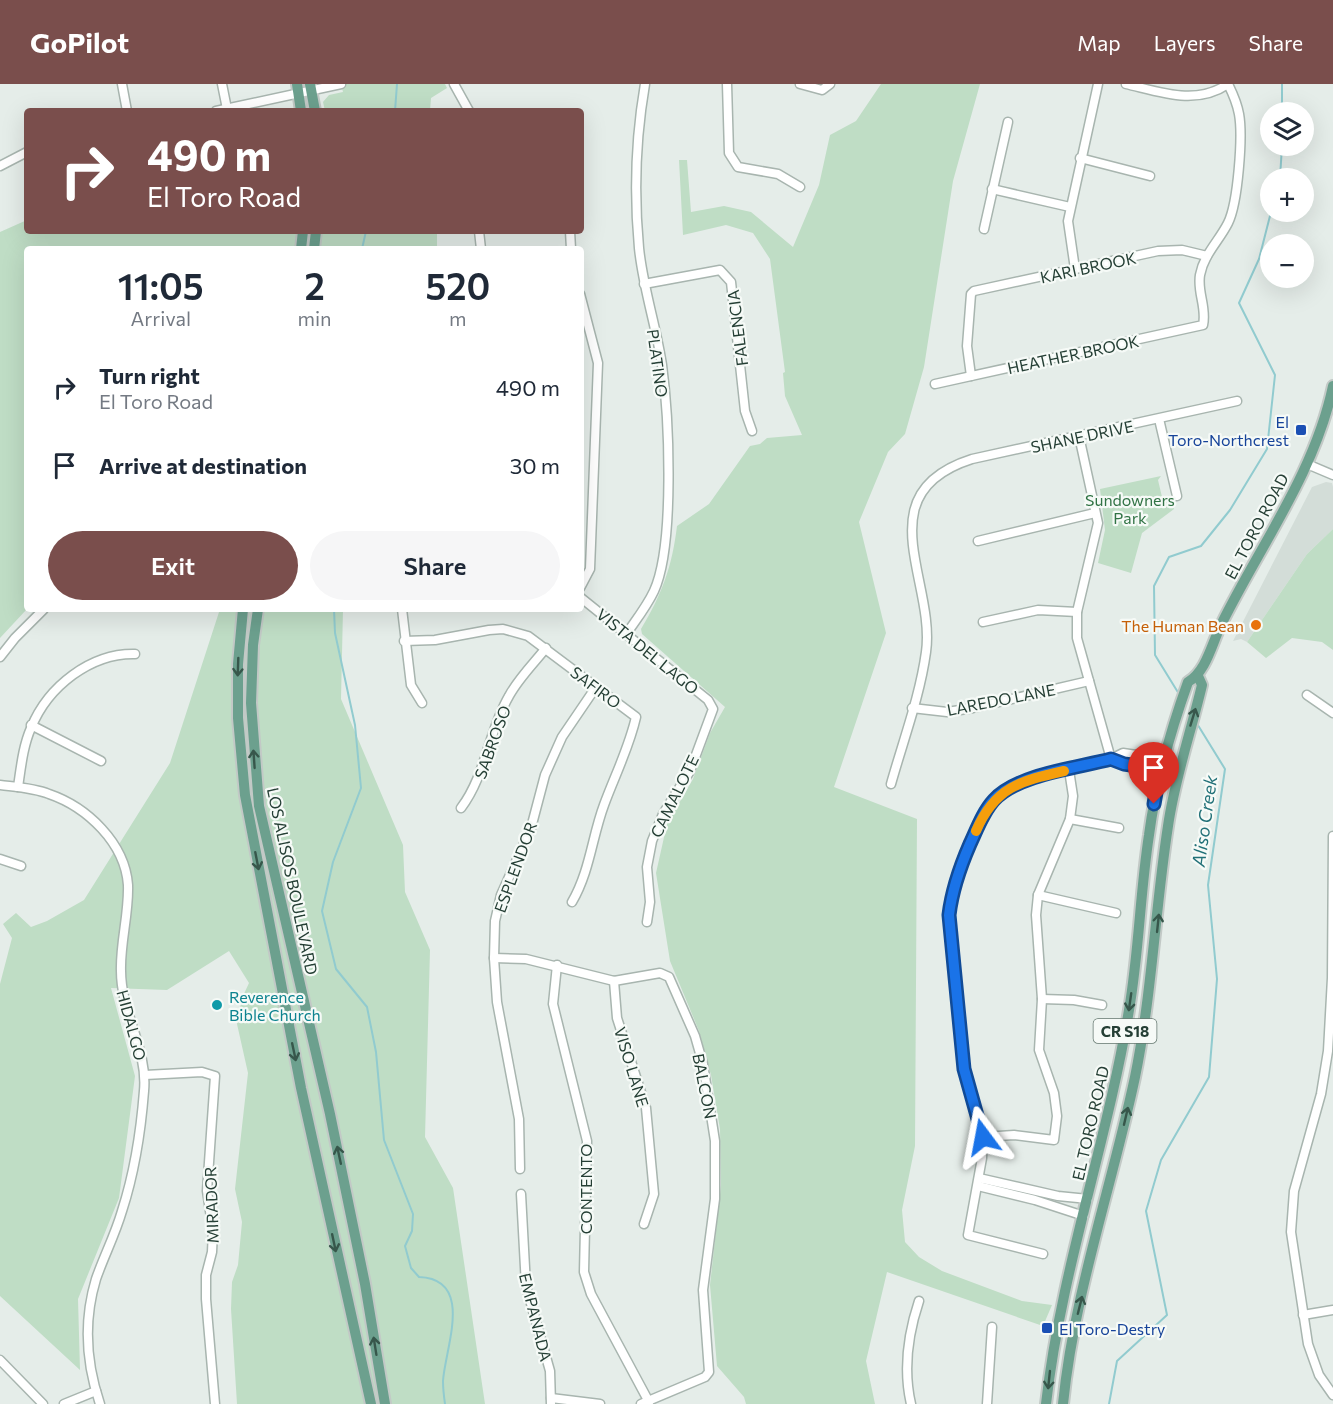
<!DOCTYPE html>
<meta charset="utf-8">
<style>
body{margin:0;font-family:Commissioner,sans-serif;background:#f6f6f7;color:#1f2937;height:100vh;display:flex;flex-direction:column;font-size:22px;white-space:nowrap}
*{box-sizing:border-box;margin:0}
p{font-size:20px;color:#747a83}
.icon{flex:none;width:33px;height:33px;fill:none;stroke:currentColor;stroke-width:2;stroke-linecap:round;stroke-linejoin:round}
.map{position:relative;flex:1;overflow:hidden}
.details{position:absolute;left:24px;top:162px;width:560px;height:366px;display:flex;flex-direction:column;background:#fff;border-radius:6px;box-shadow:0 6px 24px #0002}
.details>*{flex:none}
.top-card{position:absolute;left:24px;top:24px;width:560px;height:126px;border-radius:6px;box-shadow:0 6px 24px #0002;background:#7a4e4c;color:#fff;overflow:hidden}
.buttons{position:absolute;left:1260px;top:18px;display:grid;gap:12px}
.buttons a{display:grid;place-items:center;width:54px;height:54px;border-radius:50%;background:#fff;box-shadow:0 6px 24px #0002;font-size:30px}
.pin{position:absolute;display:grid;place-items:center;width:51px;height:51px;color:#fff;margin:-62px -26px;border-radius:50% 50% 50% 0;rotate:-45deg;box-shadow:0 0 6px #0007}
.pin .icon{rotate:45deg}
.me{position:absolute;width:66px;margin:-33px;rotate:347deg;stroke-linejoin:round;filter:drop-shadow(0 0 4px #0008)}
.turn{display:flex;align-items:center;gap:21px;height:126px;padding:0 24px;font-size:27px}
.turn .icon{width:78px;height:78px;stroke-width:2.5}
.turn b{display:block;font-size:42px;line-height:51px}
.eta{display:flex;justify-content:space-evenly;align-items:center;height:102px;text-align:center}
.eta b{font-size:36px;font-weight:600;line-height:42px}
.primary-button{display:flex;gap:12px;margin-top:auto;padding:12px 24px}
.primary-button a{flex:1;height:69px;border-radius:36px;background:#7a4e4c;color:#fff;font-size:24px;font-weight:600;line-height:69px;text-align:center}
.primary-button a+a{background:#f6f6f7;color:#1f2937}
ul{padding:0;list-style:none}
li{display:flex;align-items:center;gap:18px;height:78px;padding:0 24px}
li div{flex:1}
li b{display:block;font-size:22px}
li em{font-style:normal}
header{display:flex;align-items:center;gap:36px;box-sizing:border-box;height:84px;padding:0 30px;background:#7a4e4c;color:#fff}
header strong{font-size:28px}
nav{display:flex;gap:33px;margin-inline-start:auto;font-size:21px}
.map>svg:first-child{display:block}
.built{fill:#d3ddd8}
.green{fill:#bfddc5}
.lines{fill:none;stroke-linecap:round;stroke-linejoin:round}
.stream{stroke:#91cbcf;stroke-width:2}
.minor-casing{stroke:#a8b5af;stroke-width:11}
.major-casing{stroke:#c2c9c6;stroke-width:14}
.minor{stroke:#fff;stroke-width:8}
.major{stroke:#6ca08e;stroke-width:10}
.oneway{stroke:#37574b}
.route-casing{stroke:#114b97;stroke-width:15}
.route{stroke:#1a73e8;stroke-width:10}
.slow{stroke:#f59e0b;stroke-width:10}
.transit-dot{fill:#1a4fb4;stroke:#f6faf7;stroke-width:2}
.food-dot{fill:#e8710a;stroke:#f6faf7;stroke-width:2}
.culture-dot{fill:#0f9aa8;stroke:#f6faf7;stroke-width:2}
.labels{text-anchor:middle;dominant-baseline:central;stroke-width:4.5;stroke-linejoin:round;paint-order:stroke}
.shield{fill:#f6faf7;stroke:#64776f;stroke-width:1.5}
.shield-label{font-size:15px;font-weight:bold;fill:#253f35}
.street-label{font-size:16px;fill:#253f35;stroke:#f6faf7}
.transit-label{font-size:16px;fill:#164399;stroke:#f6faf7;text-anchor:end}
.park-label{font-size:16px;fill:#317345;stroke:#f6faf7}
.food-label{font-size:16px;fill:#c56008;stroke:#f6faf7;text-anchor:end}
.culture-label{font-size:16px;fill:#0d838f;stroke:#f6faf7;text-anchor:start}
.water-label{font-size:18px;font-style:italic;fill:#227178;stroke:#f6faf7}
</style>
<header>
<strong>GoPilot</strong>
<nav><a>Map</a><a>Layers</a><a>Share</a></nav>
</header>
<div class="map">
<svg width="1333" height="1320" viewBox="0 0 1333 1320">
<rect width="100%" height="100%" fill="#e5ede9"/>
<!-- built -->
<path class="built" d="M1326 398 1332 399 1333 403V445L1307 470 1247 558 1241 555 1233 557 1312 403Z"/>
<!-- green -->
<g class="green">
<path d="M341 0H445L447 4 431 14 430 27H325L323 18 329 11 343 8Z"/>
<path d="M881 0H980L953 97 924 283 905 350 888 368 859 438 886 549 834 703 917 735 915 1062 902 1126 905 1158 919 1173 942 1187 1022 1217 1052 1221 1043 1242 887 1188 866 1277 875 1320H746L744 1313 717 1282 710 1201 721 1101 720 1045 711 991 699 947 670 877 656 789 667 740 693 695 710 649 725 623 642 550 641 545C662 510 672 483 677 442L709 420 750 362 760 360 767 354 802 351 785 312 783 289 785 288 770 175 753 149 726 141 683 151 679 76H687L691 128 724 122 751 128 793 163 819 101 830 51 856 37Z"/>
<path d="M27 136V147H437V165H27V525L0 554V148Z"/>
<path d="M1161 392 1158 396 1162 413 1170 417 1174 425 1142 449 1131 489 1098 479 1105 446 1100 405Z"/>
<path d="M1333 445V566L1322 558 1292 554 1266 574 1247 558 1307 470Z"/>
<path d="M220 525H343L341 615 403 761 405 808 430 866 425 1053 453 1104 485 1320H237L231 1225 232 1198 238 1181 242 1138 235 1105 248 989 237 940 242 914 249 899 229 867 167 906 111 904 135 992 119 1114 78 1215 80 1286 0 1212V900L12 854 3 840 16 829 31 843 47 837 84 816 170 679Z"/>
</g>
<g class="lines">
<!-- stream -->
<g class="stream">
<path d="M1282 0V28"/>
<path d="M395 27 397 0"/>
<path d="M1280 94 1282 62"/>
<path d="M362 165 366 147"/>
<path d="M334 525 335 549 355 641 361 704 333 778 322 827 336 885 367 923 376 968 384 1056 413 1130 412 1147 405 1162 411 1184 419 1193C475 1195 445 1264 443 1297 443 1304 444 1313 445 1320"/>
<path d="M1179 610 1155 571 1154 502 1169 473 1201 462 1230 426 1267 365 1275 291 1239 219 1259 175 1271 128"/>
<path d="M1109 1320 1117 1277 1167 1231 1146 1127 1161 1076 1209 993 1217 895 1208 801 1225 685 1196 638"/>
</g>
<!-- minor casing -->
<g class="minor-casing">
<g id="minor">
<path d="M122 0 127 27"/>
<path d="M222 0 227 25"/>
<path d="M454 0 469 27"/>
<path d="M727 0 729 69 738 83 778 90 800 103"/>
<path d="M800 0 822 6 830 0"/>
<path d="M1126 0C1160 8 1196 22 1228 0"/>
<path d="M216 27 341 0"/>
<path d="M1080 74 1150 92"/>
<path d="M0 82 27 68"/>
<path d="M992 105 1070 123"/>
<path d="M984 145 1008 38"/>
<path d="M479 147 481 165"/>
<path d="M570 147 571 165"/>
<path d="M1075 185 1068 137 1098 0"/>
<path d="M644 200 720 186 731 198 745 327 752 347"/>
<path d="M580 210 598 279 590 485 580 504"/>
<path d="M971 292 967 262 971 210 974 207 1158 167 1182 166 1207 172"/>
<path d="M935 300 1203 241C1207 224 1197 208 1200 191 1204 170 1219 157 1228 139 1238 119 1243 52 1239 30 1237 19 1233 10 1228 0"/>
<path d="M1159 335 1177 412"/>
<path d="M1079 352 1098 439 1077 528V554L1111 675"/>
<path d="M1307 380 1333 391"/>
<path d="M978 457 1095 429"/>
<path d="M580 513 708 616 713 625 690 687 663 730 652 757 647 783 650 818 647 838"/>
<path d="M402 525 411 601 422 619"/>
<path d="M983 538 1038 526 1077 528"/>
<path d="M627 549C636 536 647 522 654 507 675 461 669 333 662 281 656 241 643 204 639 164 634 111 636 52 645 0"/>
<path d="M404 557 435 556 489 546 503 545 528 552 636 633C629 664 615 691 604 721 592 753 590 787 572 818"/>
<path d="M0 573 15 554 44 525"/>
<path d="M1307 611 1333 629"/>
<path d="M912 624 947 628 973 624 1089 597"/>
<path d="M31 641 101 677"/>
<path d="M1111 675 1124 680 1160 685"/>
<path d="M891 700C903 657 920 612 926 568 936 498 865 409 972 375L1237 317"/>
<path d="M0 701C16 703 34 704 49 710 87 723 125 759 128 801 129 830 120 859 121 887 121 929 148 965 144 1007 141 1046 134 1090 122 1127 115 1151 104 1172 96 1195 83 1238 86 1279 100 1320"/>
<path d="M18 703C21 683 23 662 31 644 48 602 91 569 135 570"/>
<path d="M461 724C486 691 488 648 509 612 518 595 534 579 546 564"/>
<path d="M1070 735 1119 744"/>
<path d="M1333 752 1332 894 1328 967 1321 1010 1294 1107 1291 1148 1308 1260 1319 1291 1333 1311"/>
<path d="M0 775 21 782"/>
<path d="M1038 811 1116 829"/>
<path d="M494 874 526 875 614 897 660 889 669 893 695 952 703 980 715 1057V1115L703 1206 709 1288 705 1293 641 1320"/>
<path d="M557 881 553 920 587 1057 584 1188 591 1210 649 1318"/>
<path d="M614 897 617 934 646 1024 654 1110 644 1140"/>
<path d="M1042 915 1074 916 1102 921"/>
<path d="M145 991 202 988 215 992 207 1107 213 1147 212 1168 206 1191V1215L215 1320"/>
<path d="M983 1053 1014 1051 1054 1056 1057 1032 1054 1009 1039 966 1042 915 1036 831 1038 811 1070 735 1073 712 1069 686"/>
<path d="M520 1085 519 1035 497 918 494 874 495 837 501 811 531 744 545 691 562 653 596 603"/>
<path d="M979 1094 1058 1112 1088 1115"/>
<path d="M978 1102 1035 1116 1084 1132"/>
<path d="M521 1110 526 1202 550 1287 551 1320"/>
<path d="M1043 1170 968 1151 982 1074 983 1053 964 985 949 831C952 806 960 783 970 760 977 745 983 728 994 716 1018 690 1077 684 1111 675L1123 669 1163 675"/>
<path d="M1303 1231 1333 1226"/>
<path d="M0 1276 43 1320"/>
<path d="M551 1314 600 1320"/>
<path d="M64 1320 96 1307"/>
<path d="M911 1320C903 1285 908 1250 919 1217"/>
<path d="M987 1320 992 1243"/>
</g>
</g>
<!-- major casing -->
<g class="major-casing">
<g id="major">
<path d="M297 0 301 27"/>
<path d="M310 0 315 27"/>
<path d="M301 165 303 147"/>
<path d="M314 165 316 147"/>
<path d="M243 525 238 580V634L245 711 301 1004 371 1320"/>
<path d="M258 525 253 561 251 619 259 722 330 1030 365 1200 385 1320"/>
<path d="M1046 1320C1061 1186 1107 1059 1129 926 1139 868 1140 809 1149 751 1156 698 1170 648 1188 598 1207 587 1212 558 1222 539 1260 462 1315 388 1333 302"/>
<path d="M1063 1320C1074 1209 1112 1102 1135 993 1152 910 1155 826 1168 742 1175 693 1191 648 1202 601L1198 592"/>
</g>
</g>
<!-- minor -->
<use href="#minor" class="minor"/>
<!-- major -->
<use href="#major" class="major"/>
</g>
<!-- one-way arrows -->
<defs><path id="oneway-shaft" d="M-6 0H5M1.5-3L5.5 0L1.5 3" fill="none" stroke-width="1.6" stroke-linecap="round" stroke-linejoin="round" transform="scale(1.5)"/></defs>
<g class="oneway">
<use href="#oneway-shaft" transform="translate(238 583) rotate(92)"/>
<use href="#oneway-shaft" transform="translate(1193 633) rotate(-73)"/>
<use href="#oneway-shaft" transform="translate(254 675) rotate(-94)"/>
<use href="#oneway-shaft" transform="translate(257 777) rotate(79)"/>
<use href="#oneway-shaft" transform="translate(1158 839) rotate(-84)"/>
<use href="#oneway-shaft" transform="translate(1130 918) rotate(98)"/>
<use href="#oneway-shaft" transform="translate(294 968) rotate(78)"/>
<use href="#oneway-shaft" transform="translate(1126 1032) rotate(-77)"/>
<use href="#oneway-shaft" transform="translate(339 1071) rotate(-102)"/>
<use href="#oneway-shaft" transform="translate(334 1159) rotate(78)"/>
<use href="#oneway-shaft" transform="translate(1080 1221) rotate(-76)"/>
<use href="#oneway-shaft" transform="translate(375 1262) rotate(-99)"/>
<use href="#oneway-shaft" transform="translate(1049 1296) rotate(96)"/>
</g>
<g class="lines">
<!-- route casing -->
<g class="route-casing">
<path id="route" d="M983 1053 964 985 949 831C952 806 960 783 970 760 977 745 983 728 994 716 1018 690 1077 684 1111 675L1124 680 1160 685 1154 720"/>
</g>
<!-- route -->
<use href="#route" class="route"/>
<!-- slow -->
<path class="slow" d="M976 747C995 703 1020 697 1064 687"/>
</g>
<!-- markers -->
<g class="transit-dot">
<rect x="1295" y="340" width="12" height="12" rx="3"/>
<rect x="1041" y="1238" width="12" height="12" rx="3"/>
</g>
<circle class="food-dot" cx="1256" cy="541" r="6"/>
<circle class="culture-dot" cx="217" cy="921" r="6"/>
<g class="labels">
<!-- shield labels -->
<rect class="shield" x="1093.5" y="935" width="63" height="24" rx="4.5"/>
<g class="shield-label">
<text x="1125" y="947">CR S18</text>
</g>
<!-- street labels -->
<g class="street-label">
<text transform="translate(1088 183) rotate(-12)">KARI BROOK</text>
<text transform="translate(737 244) rotate(-97)">FALENCIA</text>
<text transform="translate(1073 270) rotate(-12)">HEATHER BROOK</text>
<text transform="translate(658 279) rotate(82)">PLATINO</text>
<text transform="translate(1082 352) rotate(-12)">SHANE DRIVE</text>
<text transform="translate(1256 442) rotate(-62)">EL TORO ROAD</text>
<text transform="translate(648 567) rotate(39)">VISTA DEL LAGO</text>
<text transform="translate(596 603) rotate(37)">SAFIRO</text>
<text transform="translate(1001 615) rotate(-11)">LAREDO LANE</text>
<text transform="translate(492 658) rotate(-70)">SABROSO</text>
<text transform="translate(674 712) rotate(-64)">CAMALOTE</text>
<text transform="translate(515 783) rotate(-70)">ESPLENDOR</text>
<text transform="translate(293 797) rotate(78)">LOS ALISOS BOULEVARD</text>
<text transform="translate(132 941) rotate(75)">HIDALGO</text>
<text transform="translate(632 983) rotate(73)">VISO LANE</text>
<text transform="translate(705 1002) rotate(79)">BALCON</text>
<text transform="translate(1090 1039) rotate(-77)">EL TORO ROAD</text>
<text transform="translate(585 1105) rotate(-90)">CONTENTO</text>
<text transform="translate(211 1121) rotate(-92)">MIRADOR</text>
<text transform="translate(536 1233) rotate(76)">EMPANADA</text>
</g>
<!-- transit labels -->
<g class="transit-label">
<text x="1289" y="337">El<tspan x="1289" dy="18">Toro-Northcrest</tspan></text>
<text x="1059" y="1244" text-anchor="start">El Toro-Destry</text>
</g>
<!-- park labels -->
<g class="park-label">
<text x="1130" y="415">Sundowners<tspan x="1130" dy="18">Park</tspan></text>
</g>
<!-- food labels -->
<g class="food-label">
<text x="1244" y="541">The Human Bean</text>
</g>
<!-- culture labels -->
<g class="culture-label">
<text x="229" y="912">Reverence<tspan x="229" dy="18">Bible Church</tspan></text>
</g>
<!-- water labels -->
<g class="water-label">
<text transform="translate(1204 737) rotate(-82)">Aliso Creek</text>
</g>
</g>
</svg>
<div class="buttons">
<a><svg class="icon" aria-label="layers" viewBox="0 0 24 24"><path d="M12 4l9 5-9 5-9-5zM3 14l9 5 9-5"/></svg></a>
<a>+</a>
<a>−</a>
</div>
<div class="pin" style="left:1154px;top:720px;background:#d93025"><svg class="icon" aria-label="arrive" viewBox="0 0 24 24"><path d="M6 21V4h12l-3 4 3 4H6"/></svg></div>
<svg class="me" style="left:983px;top:1053px" viewBox="-20 -20 40 40"><path d="M0-17L14 15 0 8-14 15z" fill="#1a73e8" stroke="#fff" stroke-width="4"/></svg>
<div class="top-card">
<div class="turn"><svg class="icon" aria-label="right" viewBox="0 0 24 24"><path d="M7 20v-9h11M14 6l5 5-5 5"/></svg><div><b>490 m</b>El Toro Road</div></div>
</div>
<section class="details">
<div class="eta">
<div><b>11:05</b><p>Arrival</p></div>
<div><b>2</b><p>min</p></div>
<div><b>520</b><p>m</p></div>
</div>
<ul>
<li><svg class="icon" aria-label="right" viewBox="0 0 24 24"><path d="M7 20v-9h11M14 6l5 5-5 5"/></svg><div><b>Turn right</b><p>El Toro Road</p></div><em>490 m</em></li>
<li><svg class="icon" aria-label="arrive" viewBox="0 0 24 24"><path d="M6 21V4h12l-3 4 3 4H6"/></svg><div><b>Arrive at destination</b></div><em>30 m</em></li>
</ul>
<div class="primary-button"><a>Exit</a><a>Share</a></div>
</section>
</div>
